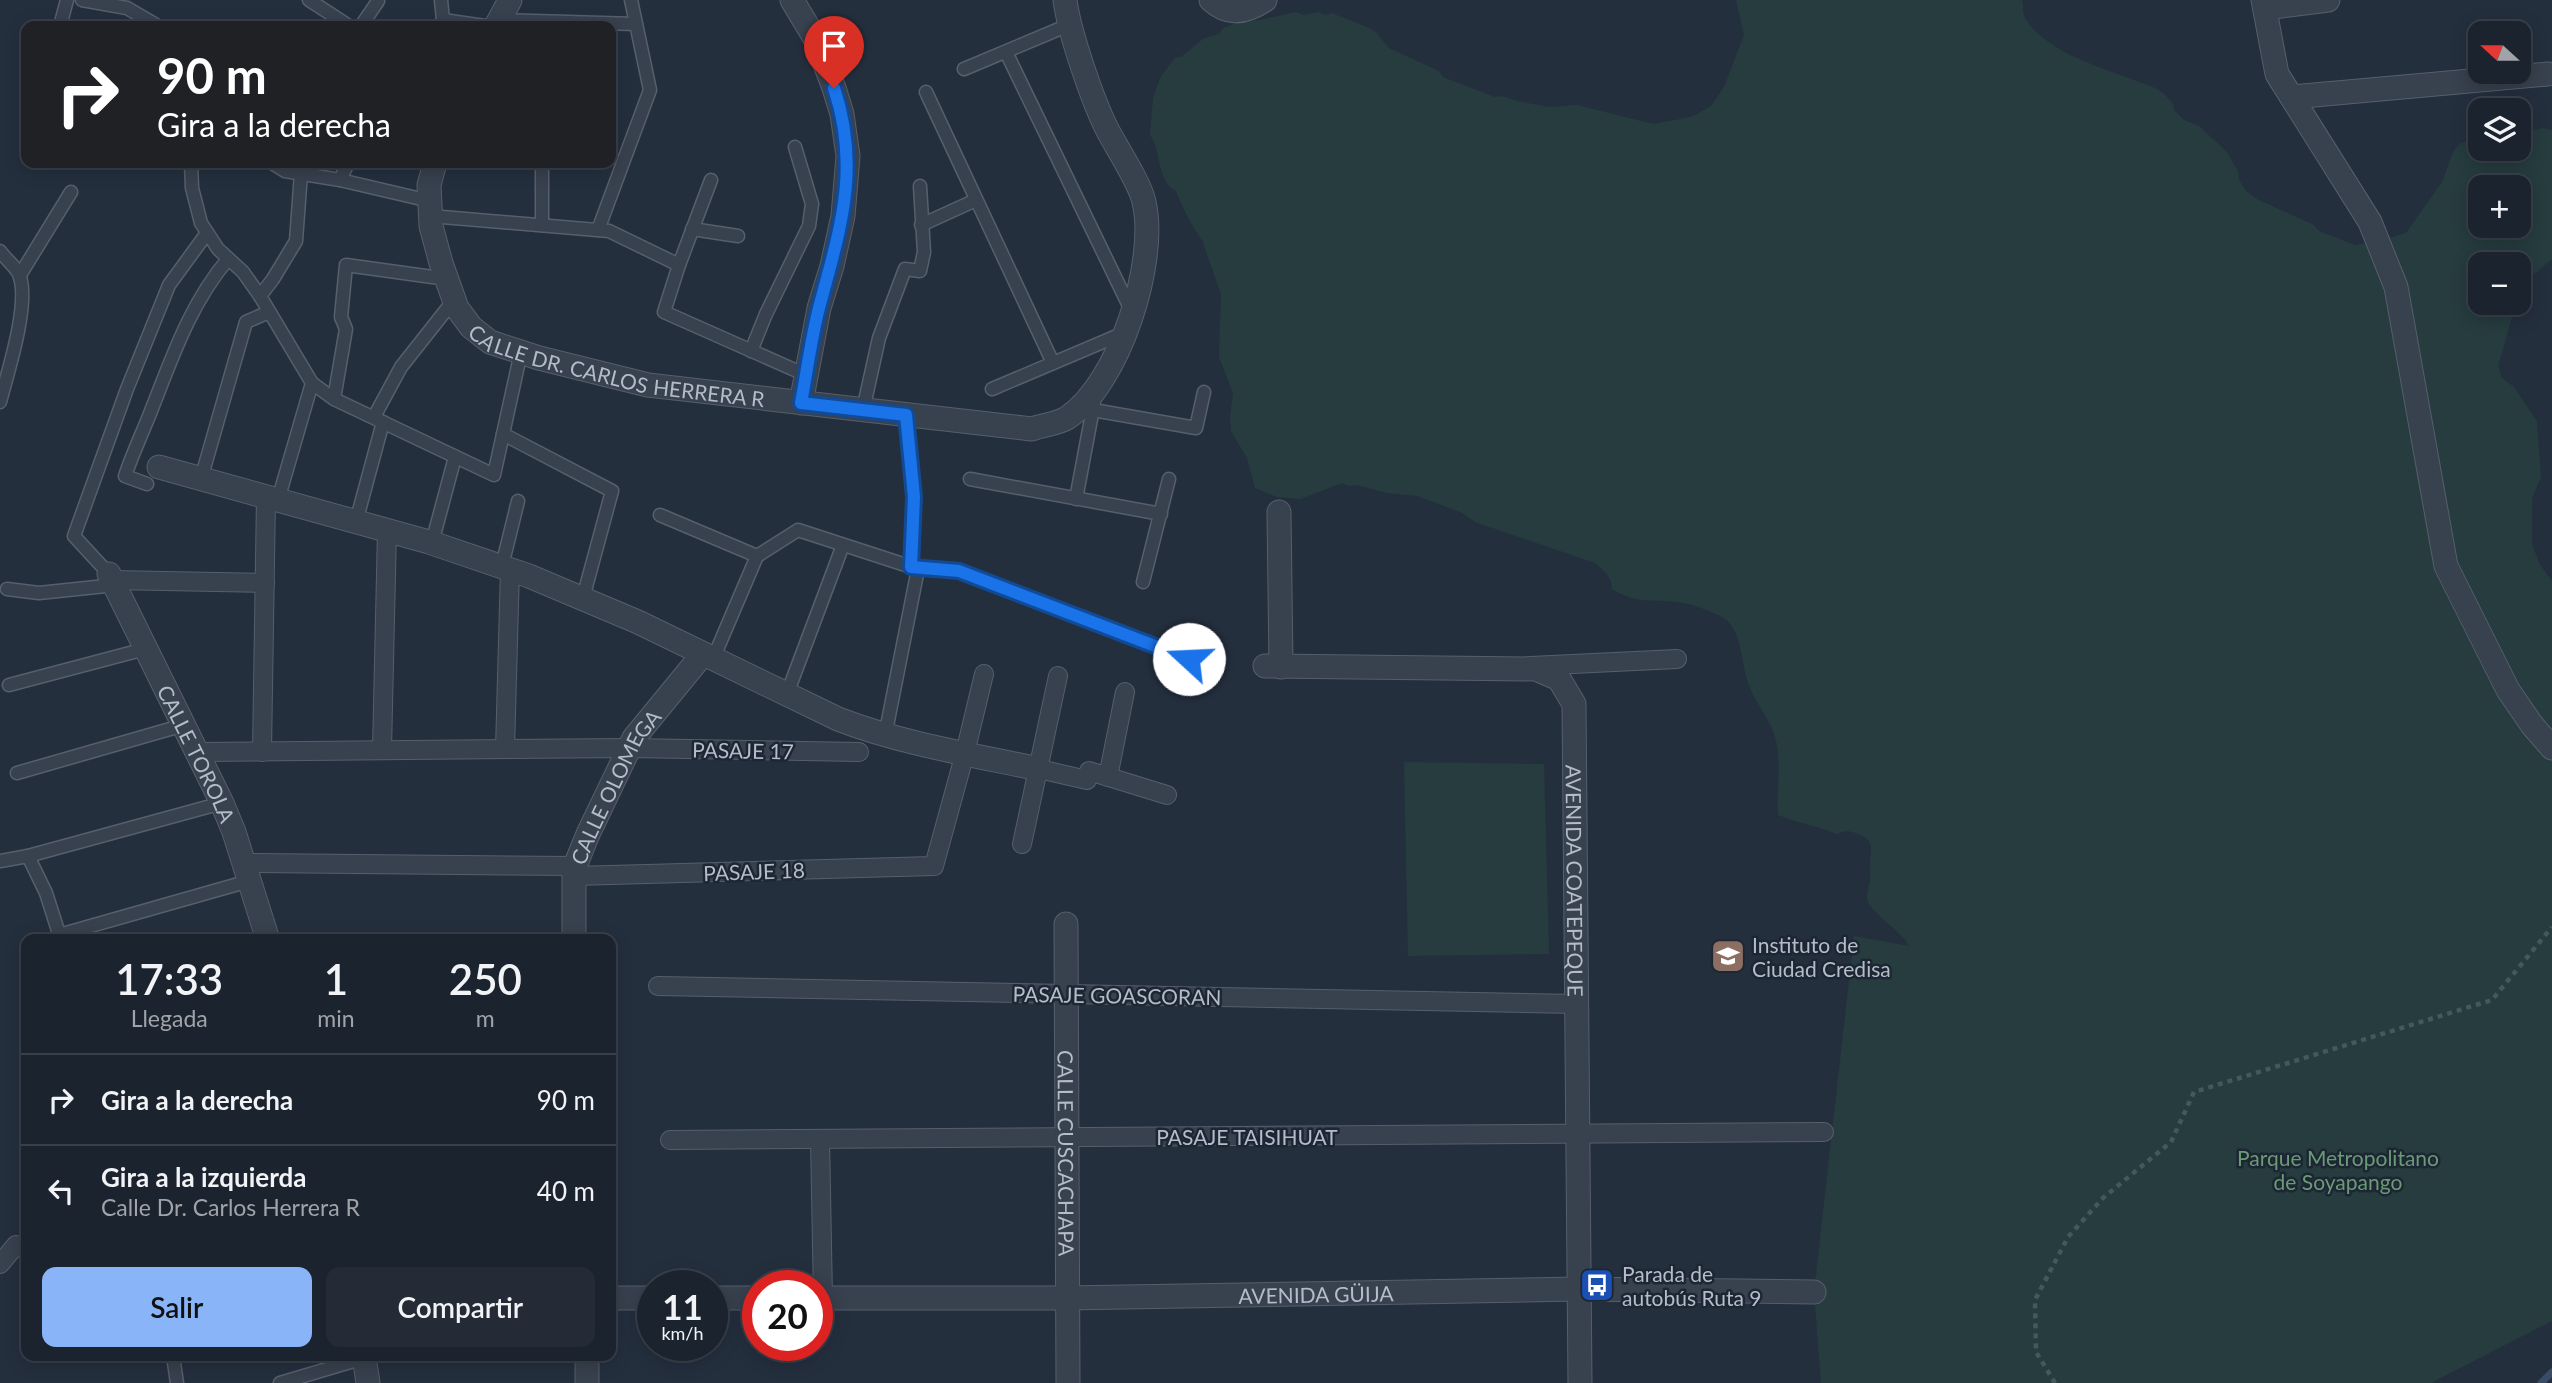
<!DOCTYPE html>
<html lang="es">
<meta charset="utf-8">
<style>
body{margin:0;font-family:Lato,sans-serif;background:#242b36;color:#f1f3f6;height:100vh;display:flex;flex-direction:column;font-size:26px;white-space:nowrap}
*{box-sizing:border-box;margin:0}
p{font-size:23px;color:#a0a4aa}
.icon{flex:none;width:38px;height:38px;fill:none;stroke:currentColor;stroke-width:2;stroke-linecap:round;stroke-linejoin:round}
.map{position:relative;flex:1;overflow:hidden}
.sheet{position:absolute;left:21px;top:934px;width:595px;height:427px;display:flex;flex-direction:column;background:#1b232e;border-radius:14px;box-shadow:0 4px 18px #0003,0 0 0 2px #39404a}
.sheet>*{flex:none}
.banner{position:absolute;left:21px;top:21px;width:595px;height:147px;border-radius:14px;box-shadow:0 4px 18px #0003,0 0 0 2px #39404a;background:#202124;color:#fff;overflow:hidden}
.needle{width:46px;rotate:291deg}
.controls{position:absolute;left:2468px;top:21px;display:grid;gap:14px}
.controls a{display:grid;place-items:center;width:63px;height:63px;border-radius:14px;background:#1b232e;box-shadow:0 4px 18px #0003,0 0 0 2px #39404a;font-size:35px}
.speed{position:absolute;left:637px;top:1270px;display:flex;gap:14px;font-size:35px;font-weight:700;text-align:center}
.speed>*{display:grid;place-content:center;width:91px;height:91px;border-radius:50%;background:#1b232e;box-shadow:0 4px 18px #0003,0 0 0 2px #39404a;line-height:1}
.speed small{font-size:18px;font-weight:400}
.speed .limit{border:10px solid #d22;background:#fff;color:#111}
.pin{position:absolute;display:grid;place-items:center;width:60px;height:60px;color:#fff;margin:-72px -30px;border-radius:50% 50% 50% 0;rotate:-45deg;box-shadow:0 0 7px #0007}
.pin .icon{rotate:45deg}
.me{position:absolute;width:77px;margin:-38px;rotate:290deg;stroke-linejoin:round;filter:drop-shadow(0 0 5px #0008)}
.turn{display:flex;align-items:center;gap:24px;height:147px;padding:0 21px;font-size:32px}
.turn .icon{width:91px;height:91px;stroke-width:2.5}
.turn b{display:block;font-size:49px;line-height:60px}
.eta{display:flex;justify-content:space-evenly;align-items:center;height:119px;text-align:center}
.eta b{font-size:42px;font-weight:600;line-height:49px}
.action{display:flex;gap:14px;margin-top:auto;padding:14px 21px}
.action a{flex:1;height:80px;border-radius:14px;background:#8ab4f8;color:#111;font-size:28px;font-weight:600;line-height:80px;text-align:center}
.action a+a{background:#242b36;color:#f1f3f6}
ul{padding:0;list-style:none}
li{display:flex;align-items:center;gap:21px;height:91px;padding:0 21px;border-top:2px solid #39404a}
li div{flex:1}
li b{display:block;font-size:26px}
li em{font-style:normal}
.map>svg:first-child{display:block}
.green{fill:#263c3f;fill-rule:evenodd}
.lines{fill:none;stroke-linecap:round;stroke-linejoin:round}
.stream{stroke:#394c67;stroke-width:7}
.service-casing{stroke:#565f6c;stroke-width:15}
.pedestrian-casing{stroke:#565f6c;stroke-width:20}
.minor-casing{stroke:#565f6c;stroke-width:25}
.path{stroke:#44595c;stroke-width:4.5;stroke-dasharray:5 5;stroke-linecap:butt}
.service{stroke:#38414e;stroke-width:12}
.pedestrian{stroke:#38414e;stroke-width:18}
.minor{stroke:#38414e;stroke-width:23}
.route-casing{stroke:#114b97;stroke-width:18}
.route{stroke:#1a73e8;stroke-width:12}
.labels{text-anchor:middle;dominant-baseline:central;stroke-width:5;stroke-linejoin:round;paint-order:stroke}
.street-label{font-size:21px;fill:#b4bcc9;stroke:#1d2633}
.poi-label{font-size:21px;fill:#b4bcc9;stroke:#1d2633;text-anchor:start}
.park-label{font-size:21px;fill:#6b9a76;stroke:#1d2633}
</style>
<div class="map">
<svg width="2552" height="1383" viewBox="0 0 2552 1383">
<rect width="100%" height="100%" fill="#242f3e"/>
<!-- green -->
<g class="green">
<path d="M1736 0H2022C2024 7 2022 15 2027 21 2050 53 2095 65 2131 79 2142 83 2153 86 2162 92L2173 103 2174 110 2184 120 2199 126 2226 151 2238 171 2239 179 2245 190 2257 199 2314 225 2319 231 2355 245 2376 242 2406 233 2442 182 2453 152 2461 143 2480 138V149H2518V133L2543 128 2552 130V259L2525 282 2518 299V264H2480V303H2517C2509 323 2506 343 2498 365L2502 378 2514 387 2537 421 2541 477 2532 499V544L2540 565 2552 581V1321L2431 1383H1821L1814 1292 1854 936 1909 946C1902 931 1875 917 1868 902 1865 895 1869 887 1870 880 1871 875 1870 869 1870 864 1871 848 1875 841 1858 834 1850 831 1845 830 1837 834 1817 826 1798 823 1778 815 1776 790 1782 765 1776 741 1771 719 1755 703 1748 683 1741 663 1742 625 1720 616 1709 611 1696 605 1684 603 1655 598 1639 606 1612 589 1612 577 1604 571 1595 563L1475 522 1462 513 1418 496 1387 493 1356 485 1349 486 1342 483 1300 499 1277 497 1255 488 1247 458 1231 431 1230 416 1233 393 1219 357 1221 294 1202 240C1195 232 1180 202 1176 191 1156 181 1162 151 1150 135L1153 98 1161 76 1175 58 1181 57 1204 38 1219 34 1223 28 1240 22 1260 20 1296 12 1303 15 1318 12 1325 15 1332 13 1369 28 1376 32 1389 48 1439 71 1443 77 1495 97 1502 96 1517 101 1548 107 1577 105 1653 124 1691 117 1711 106 1724 87 1744 35ZM2480 187H2518V226H2480Z"/>
<path d="M1404 762 1544 764 1549 954 1408 956Z"/>
</g>
<g class="lines">
<!-- stream -->
<path class="stream" d="M2541 1383 2552 1372"/>
<!-- service casing -->
<g class="service-casing">
<g id="service">
<path d="M82 0 127 8 158 26"/>
<path d="M309 0 349 26"/>
<path d="M443 20 485 26"/>
<path d="M499 20 636 24"/>
<path d="M60 26 67 0"/>
<path d="M361 26 378 1"/>
<path d="M439 26 443 20 441 0"/>
<path d="M1006 52 1132 312"/>
<path d="M964 69 1071 24"/>
<path d="M926 92 1053 363"/>
<path d="M191 163 192 188 201 223 218 249 243 272 260 296 312 383 334 399 494 475 521 352"/>
<path d="M272 163 285 171 340 180 430 201"/>
<path d="M340 180 348 163"/>
<path d="M430 216 609 231 679 265 664 312 806 375"/>
<path d="M542 225V163"/>
<path d="M921 225 976 200"/>
<path d="M692 229 738 236"/>
<path d="M598 230 650 90 631 0"/>
<path d="M0 251C5 259 18 268 20 277 29 307 8 371 0 402"/>
<path d="M679 265 711 180"/>
<path d="M20 275 71 192"/>
<path d="M260 296 273 279 296 241 301 173"/>
<path d="M751 351 766 314 809 226 812 204 795 147"/>
<path d="M992 389 1124 333"/>
<path d="M334 399 346 329 341 317 346 265 447 279"/>
<path d="M863 410 879 338 905 269 920 271 924 252 920 186"/>
<path d="M1093 410 1196 428 1204 392"/>
<path d="M906 415 914 497 911 567"/>
<path d="M374 417 401 367 454 300"/>
<path d="M503 434 612 491 583 598"/>
<path d="M201 479 246 322 269 312"/>
<path d="M970 479 1161 514"/>
<path d="M147 484 125 476C132 455 141 436 149 416 171 361 189 305 228 259"/>
<path d="M1076 499 1094 403"/>
<path d="M278 500 312 383"/>
<path d="M660 515 757 556 713 659"/>
<path d="M356 522 383 422"/>
<path d="M432 543 455 457"/>
<path d="M757 556 798 530 918 569 959 571 1189 659"/>
<path d="M502 566 518 501"/>
<path d="M109 574 74 536 127 389 169 285 207 233"/>
<path d="M1143 582 1169 479"/>
<path d="M7 589 39 593 115 585"/>
<path d="M9 685 145 649"/>
<path d="M787 694 843 545"/>
<path d="M885 736 918 569"/>
<path d="M17 773 184 725"/>
<path d="M28 856 222 803"/>
<path d="M0 861 28 856 46 893 61 940"/>
<path d="M59 935 249 881"/>
<path d="M173 1356 177 1383"/>
<path d="M280 1383 364 1358"/>
</g>
</g>
<!-- pedestrian casing -->
<g class="pedestrian-casing">
<g id="pedestrian">
<path d="M112 580 265 583"/>
<path d="M1531 666 1677 659"/>
<path d="M505 749 510 569"/>
<path d="M382 750 387 530"/>
<path d="M197 752 628 748 859 752"/>
<path d="M262 752 266 497"/>
<path d="M1039 769 1087 780 1089 771 1167 795"/>
<path d="M1108 777 1125 692"/>
<path d="M1022 844 1058 676"/>
<path d="M243 863 575 866"/>
<path d="M574 876 934 866 965 753 984 674"/>
<path d="M658 986 1576 1004"/>
<path d="M820 1139 823 1298"/>
<path d="M670 1140 1824 1132"/>
<path d="M0 1264 16 1245"/>
</g>
</g>
<!-- minor casing -->
<g class="minor-casing">
<g id="minor">
<path d="M792 0 816 40 834 88 842 114 848 156 843 216 832 266 819 308 801 403"/>
<path d="M1211 0C1229 17 1247 12 1265 0"/>
<path d="M2263 0 2277 74 2370 222 2396 287 2446 566 2508 690 2532 725 2552 748"/>
<path d="M2265 8 2328 0"/>
<path d="M496 26 510 0"/>
<path d="M2292 97 2548 74"/>
<path id="s1" d="M435 163 429 185 431 226 441 263 457 308 471 327 490 342 539 358 648 385 1032 429C1042 425 1057 424 1067 418 1119 384 1158 261 1144 202 1141 185 1117 148 1108 131 1093 102 1069 32 1065 0"/>
<path d="M159 467 429 542 529 576 638 622 838 719C903 744 972 755 1039 769"/>
<path d="M1279 512 1281 667"/>
<path id="s2" d="M109 574 222 803 234 832 268 940"/>
<path id="s3" d="M1265 666 1536 669 1559 679 1574 704 1580 1383"/>
<path id="s4" d="M1066 924 1068 1383"/>
<path id="s5" d="M574 940V876L575 866 588 834 634 738 703 654"/>
<path d="M611 1298H653"/>
<path d="M712 1298H758"/>
<path id="s6" d="M817 1298H1066L1579 1289 1814 1292"/>
<path d="M364 1356 368 1383"/>
<path d="M587 1356V1383"/>
</g>
</g>
<!-- path -->
<path class="path" d="M2055 1383 2036 1352 2035 1300 2068 1237 2103 1198 2171 1142 2194 1092 2492 1000 2552 927"/>
<!-- service -->
<use href="#service" class="service"/>
<!-- pedestrian -->
<use href="#pedestrian" class="pedestrian"/>
<!-- minor -->
<use href="#minor" class="minor"/>
</g>
<g class="lines">
<!-- route casing -->
<g class="route-casing">
<path id="route" d="M834 88C861 169 840 229 819 308 811 339 807 371 801 403L906 415 914 497 911 567 959 571 1189 659"/>
</g>
<!-- route -->
<use href="#route" class="route"/>
</g>
<!-- icons -->
<defs>
<g id="school-square" transform="scale(1.75)"><rect x="-9" y="-9" width="18" height="18" rx="4" fill="#8d6e63" stroke="#1d2633"/><path d="M0-5L7-2L0 1L-7-2ZM-4 1L0 2.5L4 1V4Q0 6-4 4Z" fill="#fff"/></g>
<g id="bus-square" transform="scale(1.75)"><rect x="-9" y="-9" width="18" height="18" rx="4" fill="#1a4fb4" stroke="#1d2633"/><path d="M-5-6H5V4H4V6H2V4H-2V6H-4V4H-5ZM-3.5-4V0h7V-4ZM-3.5 1.2v1.5H-2V1.2ZM2 1.2v1.5H3.5V1.2Z" fill="#fff"/></g>
</defs>
<g fill-rule="evenodd">
<use href="#school-square" x="1728" y="956"/>
<use href="#bus-square" x="1597" y="1285"/>
</g>
<g class="labels">
<!-- street labels -->
<g class="street-label">
<text stroke="none"><textPath href="#s1" startOffset="327">CALLE DR. CARLOS HERRERA R</textPath></text>
<text transform="translate(743 750) rotate(1)">PASAJE 17</text>
<text stroke="none"><textPath href="#s2" startOffset="200">CALLE TOROLA</textPath></text>
<text stroke="none"><textPath href="#s5" startOffset="163">CALLE OLOMEGA</textPath></text>
<text transform="translate(754 871) rotate(-2)">PASAJE 18</text>
<text stroke="none"><textPath href="#s3" startOffset="502">AVENIDA COATEPEQUE</textPath></text>
<text transform="translate(1117 995) rotate(1)">PASAJE GOASCORAN</text>
<text x="1247" y="1136">PASAJE TAISIHUAT</text>
<text stroke="none"><textPath href="#s4" startOffset="229">CALLE CUSCACHAPA</textPath></text>
<text stroke="none"><textPath href="#s6" startOffset="499">AVENIDA GÜIJA</textPath></text>
</g>
<!-- poi labels -->
<g class="poi-label">
<text x="1752" y="944">Instituto de<tspan x="1752" dy="24">Ciudad Credisa</tspan></text>
<text x="1622" y="1273">Parada de<tspan x="1622" dy="24">autobús Ruta 9</tspan></text>
</g>
<!-- park labels -->
<g class="park-label">
<text x="2338" y="1157">Parque Metropolitano<tspan x="2338" dy="24">de Soyapango</tspan></text>
</g>
</g>
</svg>
<div class="controls">
<a><svg class="needle" viewBox="-14 -14 28 28"><path d="M0-13l5 13h-10z" fill="#e53935"/><path d="M0 13l5-13h-10z" fill="#a0a4aa"/></svg></a>
<a><svg class="icon" aria-label="layers" viewBox="0 0 24 24"><path d="M12 4l9 5-9 5-9-5zM3 14l9 5 9-5"/></svg></a>
<a>+</a>
<a>−</a>
</div>
<div class="speed"><div>11<small>km/h</small></div><div class="limit">20</div></div>
<div class="pin" style="left:834px;top:88px;background:#d93025"><svg class="icon" aria-label="arrive" viewBox="0 0 24 24"><path d="M6 21V4h12l-3 4 3 4H6"/></svg></div>
<svg class="me" style="left:1189px;top:659px" viewBox="-20 -20 40 40"><circle r="19" fill="#fff"/><path d="M0-13L10 11 0 6-10 11z" fill="#1a73e8"/></svg>
<div class="banner">
<div class="turn"><svg class="icon" aria-label="right" viewBox="0 0 24 24"><path d="M7 20v-9h11M14 6l5 5-5 5"/></svg><div><b>90 m</b>Gira a la derecha</div></div>
</div>
<section class="sheet">
<div class="eta">
<div><b>17:33</b><p>Llegada</p></div>
<div><b>1</b><p>min</p></div>
<div><b>250</b><p>m</p></div>
</div>
<ul>
<li><svg class="icon" aria-label="right" viewBox="0 0 24 24"><path d="M7 20v-9h11M14 6l5 5-5 5"/></svg><div><b>Gira a la derecha</b></div><em>90 m</em></li>
<li><svg class="icon" aria-label="left" viewBox="0 0 24 24"><path d="M17 20v-9H6M10 6l-5 5 5 5"/></svg><div><b>Gira a la izquierda</b><p>Calle Dr. Carlos Herrera R</p></div><em>40 m</em></li>
</ul>
<div class="action"><a>Salir</a><a>Compartir</a></div>
</section>
</div>
